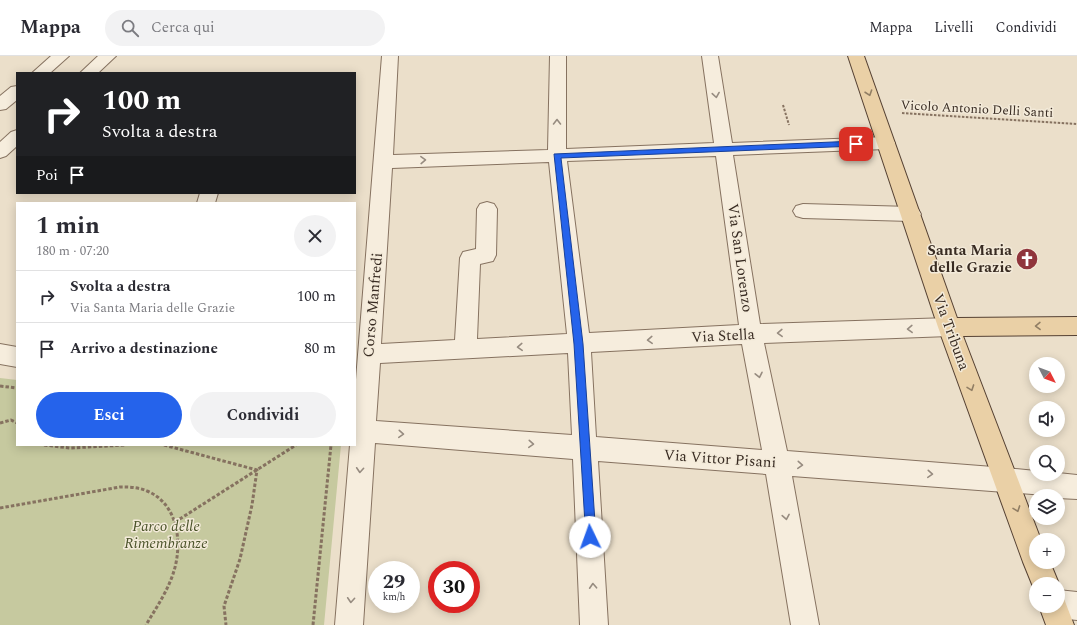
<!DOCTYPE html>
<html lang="it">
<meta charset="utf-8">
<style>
body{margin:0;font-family:Spectral,serif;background:#f2f2f3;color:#2b2b33;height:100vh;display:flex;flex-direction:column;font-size:15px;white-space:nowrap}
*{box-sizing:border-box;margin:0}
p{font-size:13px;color:#7c7c81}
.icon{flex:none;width:22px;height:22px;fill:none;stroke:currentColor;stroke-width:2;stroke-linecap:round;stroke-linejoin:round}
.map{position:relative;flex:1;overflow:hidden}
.drawer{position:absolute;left:16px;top:146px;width:340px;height:244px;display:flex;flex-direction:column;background:#fff;border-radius:0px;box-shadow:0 2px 10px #0003}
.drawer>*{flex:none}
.hud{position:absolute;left:16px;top:16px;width:340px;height:122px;border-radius:0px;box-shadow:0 2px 10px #0003;background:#202124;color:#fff;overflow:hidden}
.needle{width:26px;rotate:132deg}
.controls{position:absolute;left:1029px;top:301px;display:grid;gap:8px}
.controls a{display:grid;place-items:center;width:36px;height:36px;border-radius:50%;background:#fff;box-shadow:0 2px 10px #0003;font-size:20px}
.speed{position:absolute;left:368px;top:505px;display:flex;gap:8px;font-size:20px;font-weight:700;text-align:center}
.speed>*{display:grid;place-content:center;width:52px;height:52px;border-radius:50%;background:#fff;box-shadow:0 2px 10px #0003;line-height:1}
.speed small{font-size:10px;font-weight:400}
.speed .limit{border:6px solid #d22;background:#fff;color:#111}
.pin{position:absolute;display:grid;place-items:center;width:34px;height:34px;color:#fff;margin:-17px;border-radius:8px;box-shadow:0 2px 6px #0006}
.me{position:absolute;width:44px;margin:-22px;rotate:357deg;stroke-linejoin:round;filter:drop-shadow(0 0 3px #0008)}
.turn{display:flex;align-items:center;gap:14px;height:84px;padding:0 20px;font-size:18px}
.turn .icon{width:52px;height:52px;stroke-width:2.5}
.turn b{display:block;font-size:28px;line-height:34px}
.then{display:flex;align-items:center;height:38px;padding:0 20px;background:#0003;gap:8px;font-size:15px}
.round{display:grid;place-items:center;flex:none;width:42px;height:42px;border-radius:21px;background:#f2f2f3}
.headline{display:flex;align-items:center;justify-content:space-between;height:68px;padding:0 20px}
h1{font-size:24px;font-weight:700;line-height:30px}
.action{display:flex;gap:8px;margin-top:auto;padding:8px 20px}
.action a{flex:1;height:46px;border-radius:24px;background:#2563eb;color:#fff;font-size:16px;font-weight:700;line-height:46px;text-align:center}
.action a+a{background:#f2f2f3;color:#2b2b33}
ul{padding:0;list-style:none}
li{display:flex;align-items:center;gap:12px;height:52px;padding:0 20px;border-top:1px solid #e1e1e2}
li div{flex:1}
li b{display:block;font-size:15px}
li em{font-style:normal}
header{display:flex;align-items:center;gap:24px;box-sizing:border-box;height:56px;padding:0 20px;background:#fff;border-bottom:1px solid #e1e1e2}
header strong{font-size:19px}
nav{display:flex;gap:22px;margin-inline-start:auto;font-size:14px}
.search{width:280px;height:36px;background:#f2f2f3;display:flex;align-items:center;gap:10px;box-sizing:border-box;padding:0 14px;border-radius:22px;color:#7c7c81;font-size:15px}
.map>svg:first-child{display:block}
.green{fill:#c6c99f}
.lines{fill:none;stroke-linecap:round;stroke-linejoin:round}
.minor-casing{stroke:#867260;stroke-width:2}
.major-casing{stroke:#554133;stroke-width:2}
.path-far1{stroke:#867260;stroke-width:2;stroke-dasharray:2.5 1.5;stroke-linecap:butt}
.path{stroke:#867260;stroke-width:3;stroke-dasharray:3.5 2;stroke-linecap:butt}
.minor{fill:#f6eddd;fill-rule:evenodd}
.major{fill:#ead0a6;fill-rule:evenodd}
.oneway{stroke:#917e64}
.oneway2{stroke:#978c80}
.route{fill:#2563eb;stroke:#184099}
.labels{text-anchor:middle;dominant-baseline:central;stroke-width:3;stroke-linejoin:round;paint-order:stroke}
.far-street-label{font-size:13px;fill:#382b22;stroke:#f3ead9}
.poi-label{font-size:15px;font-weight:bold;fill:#382b22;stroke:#f3ead9;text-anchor:end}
.street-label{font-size:15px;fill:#382b22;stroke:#f3ead9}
.park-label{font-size:15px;font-style:italic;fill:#4b532a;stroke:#f3ead9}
</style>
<header>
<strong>Mappa</strong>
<div class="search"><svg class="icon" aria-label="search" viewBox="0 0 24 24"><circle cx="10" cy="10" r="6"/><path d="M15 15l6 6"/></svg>Cerca qui</div>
<nav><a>Mappa</a><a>Livelli</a><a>Condividi</a></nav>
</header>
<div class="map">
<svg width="1077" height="569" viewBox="0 0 1077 569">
<rect width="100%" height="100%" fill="#ebdfca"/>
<!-- green -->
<path class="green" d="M0 322 17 324V389H341L324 569H0Z"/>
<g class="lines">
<!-- minor casing -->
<g class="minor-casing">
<g id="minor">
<path d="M51 0H69L50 17H32Z"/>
<path d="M98 0H116L98 17H80Z"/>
<path d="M382 0H398L393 99 548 94 550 0H566V93L714 87 702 0H718L732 87 886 81 892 83 895 87 892 91 886 93 733 99 760 268 949 262 957 265 960 271 957 277 949 280 764 287 787 395 1006 412 1036 415V418L1058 417 1077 419V443L1058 442V440L792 420 819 569H791L766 418 598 405 608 569H580L573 403 375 387 363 569H335L350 389H355V336ZM716 100 739 269 589 277 567 105ZM549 106 567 278 477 283 480 208 493 205 496 199 497 153 494 148 487 146 480 148 477 153 476 193 463 196 460 202 455 284 381 288 392 112ZM742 288 762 394 596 381 591 296ZM568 297 572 379 376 365 380 307Z"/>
<path d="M17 30V44L6 53 0 54V40L11 31Z"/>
<path d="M17 74V90L6 100 0 102V86L11 76Z"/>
<path d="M200 137H218L215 147H197Z"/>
<path d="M803 148 911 151 918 153 921 158 918 163 911 165 803 162 796 160 793 155 796 150Z"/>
<path d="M0 288 17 291V311L0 308Z"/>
<path d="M1058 534 1077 536V564L1058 562 1048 558 1045 550H1058Z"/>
</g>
</g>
<!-- major casing -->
<g class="major-casing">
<g id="major">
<path d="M848 0H864L957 262 1077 261V279L963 280 1041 484H1036V506H1050L1059 528 1058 530V528H1036V538L1023 506 938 271Z"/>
<path d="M1058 538 1063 540 1074 569H1046L1039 550H1058Z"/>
</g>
</g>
<!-- path-far1 -->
<g class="path-far1">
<path d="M783 49 789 69"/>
<path d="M902 57 1077 68"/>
</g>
<!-- path -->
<g class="path">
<path d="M0 330 17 332"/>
<path d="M0 367 11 364 17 367"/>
<path d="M44 389 70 392 125 389"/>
<path d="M164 389 257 414 252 449 240 503 224 550 226 569"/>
<path d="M0 452 120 431C129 431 138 431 147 435 179 448 183 489 173 518 167 536 156 552 146 569"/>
<path d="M175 466 296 389"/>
<path d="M313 569 331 389"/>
</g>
<!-- minor -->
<use href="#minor" class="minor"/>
<!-- major -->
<use href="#major" class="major"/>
</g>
<!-- one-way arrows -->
<defs><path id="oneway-chevron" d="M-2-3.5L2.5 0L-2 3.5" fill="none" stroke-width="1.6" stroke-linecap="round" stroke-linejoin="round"/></defs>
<g class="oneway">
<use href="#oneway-chevron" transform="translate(869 37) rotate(71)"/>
<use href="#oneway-chevron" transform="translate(1038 270) rotate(179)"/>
<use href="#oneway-chevron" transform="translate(971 332) rotate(70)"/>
<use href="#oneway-chevron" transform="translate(1017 453) rotate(70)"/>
</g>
<g class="oneway2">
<use href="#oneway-chevron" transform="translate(716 39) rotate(81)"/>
<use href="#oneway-chevron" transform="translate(557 66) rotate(-90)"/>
<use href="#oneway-chevron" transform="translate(423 104) rotate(-2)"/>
<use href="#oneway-chevron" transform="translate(910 273) rotate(178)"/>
<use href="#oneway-chevron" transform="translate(780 277) rotate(178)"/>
<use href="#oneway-chevron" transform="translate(650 284) rotate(177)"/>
<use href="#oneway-chevron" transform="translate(520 291) rotate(177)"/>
<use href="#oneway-chevron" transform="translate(759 319) rotate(78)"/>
<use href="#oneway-chevron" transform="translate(401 378) rotate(4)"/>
<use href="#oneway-chevron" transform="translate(531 388) rotate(4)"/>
<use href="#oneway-chevron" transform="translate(800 409) rotate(4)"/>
<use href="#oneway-chevron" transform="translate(360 414) rotate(94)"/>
<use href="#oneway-chevron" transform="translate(930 418) rotate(4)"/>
<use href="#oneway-chevron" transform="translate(786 461) rotate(80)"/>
<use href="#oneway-chevron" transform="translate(593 530) rotate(-93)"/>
<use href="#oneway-chevron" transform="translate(351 544) rotate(94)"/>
</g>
<!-- route -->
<path class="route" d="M856 85 859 88 856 90 561 102 583 288 596 481 594 484 590 486 586 484 574 288 554 98Z"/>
<!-- icons -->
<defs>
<g id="church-disc" transform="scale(1.15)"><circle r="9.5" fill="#90353c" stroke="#f3ead9"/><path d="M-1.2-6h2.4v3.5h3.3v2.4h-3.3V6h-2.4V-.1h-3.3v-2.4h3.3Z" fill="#fff"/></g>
</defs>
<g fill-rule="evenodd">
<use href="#church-disc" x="1027" y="203"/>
</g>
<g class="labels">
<!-- far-street labels -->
<g class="far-street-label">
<text transform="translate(977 53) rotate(3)">Vicolo Antonio Delli Santi</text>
</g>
<!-- poi labels -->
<g class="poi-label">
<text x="1012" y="194">Santa Maria<tspan x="1012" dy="17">delle Grazie</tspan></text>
</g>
<!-- street labels -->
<g class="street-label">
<text transform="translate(740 202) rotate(82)">Via San Lorenzo</text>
<text transform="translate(373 249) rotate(-85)">Corso Manfredi</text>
<text transform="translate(951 276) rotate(70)">Via Tribuna</text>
<text transform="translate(723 280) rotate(-3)">Via Stella</text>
<text transform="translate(720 403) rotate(4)">Via Vittor Pisani</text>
</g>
<!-- park labels -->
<g class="park-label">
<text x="166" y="470">Parco delle<tspan x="166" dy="17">Rimembranze</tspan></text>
</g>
</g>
</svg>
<div class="controls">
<a><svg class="needle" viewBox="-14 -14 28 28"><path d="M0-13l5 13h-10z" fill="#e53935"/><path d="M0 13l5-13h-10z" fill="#7c7c81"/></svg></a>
<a><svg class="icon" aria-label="sound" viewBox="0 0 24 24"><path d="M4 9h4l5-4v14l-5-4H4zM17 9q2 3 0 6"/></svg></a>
<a><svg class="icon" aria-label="search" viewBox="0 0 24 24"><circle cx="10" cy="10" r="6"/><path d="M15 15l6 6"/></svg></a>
<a><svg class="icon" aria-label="layers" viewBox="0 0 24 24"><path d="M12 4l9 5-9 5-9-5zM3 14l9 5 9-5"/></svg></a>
<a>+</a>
<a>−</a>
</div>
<div class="speed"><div>29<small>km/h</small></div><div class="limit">30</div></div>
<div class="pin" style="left:856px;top:88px;background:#d93025"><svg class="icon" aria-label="arrive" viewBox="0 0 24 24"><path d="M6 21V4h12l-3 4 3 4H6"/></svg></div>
<svg class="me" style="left:590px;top:481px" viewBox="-20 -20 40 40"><circle r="19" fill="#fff"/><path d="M0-13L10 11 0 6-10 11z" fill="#2563eb"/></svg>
<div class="hud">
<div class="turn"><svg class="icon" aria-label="right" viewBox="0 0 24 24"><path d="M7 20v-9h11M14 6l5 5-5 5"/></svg><div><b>100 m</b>Svolta a destra</div></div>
<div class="then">Poi<svg class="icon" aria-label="arrive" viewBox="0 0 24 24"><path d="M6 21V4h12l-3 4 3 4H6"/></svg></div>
</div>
<section class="drawer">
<div class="headline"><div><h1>1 min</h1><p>180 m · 07:20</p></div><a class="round"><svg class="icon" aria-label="close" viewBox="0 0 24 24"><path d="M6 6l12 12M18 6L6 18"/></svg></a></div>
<ul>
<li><svg class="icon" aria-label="right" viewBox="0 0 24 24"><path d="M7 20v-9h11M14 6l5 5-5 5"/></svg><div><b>Svolta a destra</b><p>Via Santa Maria delle Grazie</p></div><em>100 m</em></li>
<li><svg class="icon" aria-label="arrive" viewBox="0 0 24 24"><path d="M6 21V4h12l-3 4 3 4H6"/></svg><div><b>Arrivo a destinazione</b></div><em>80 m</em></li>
</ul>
<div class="action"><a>Esci</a><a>Condividi</a></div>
</section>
</div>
